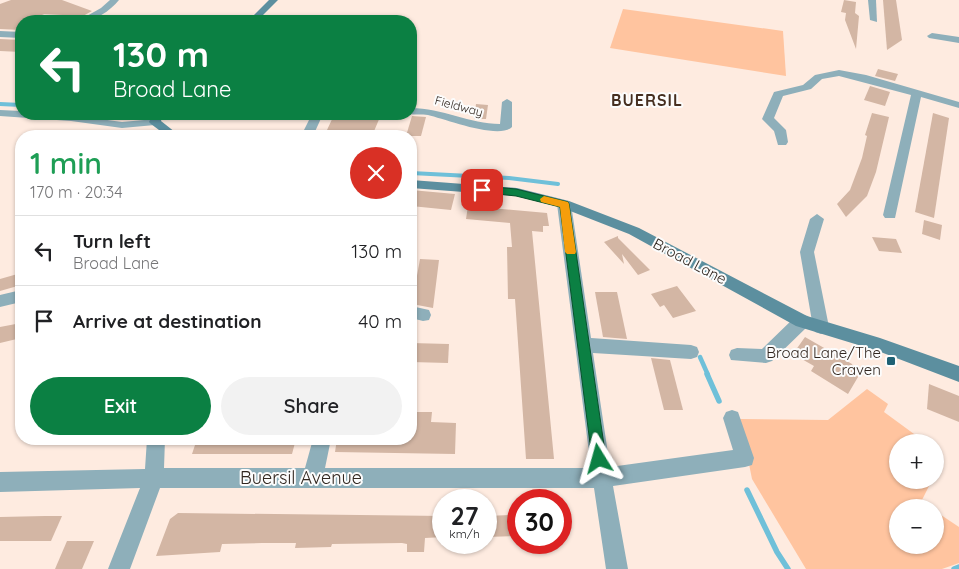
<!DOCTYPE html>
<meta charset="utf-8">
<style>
body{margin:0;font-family:Quicksand,sans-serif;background:#f2f2f2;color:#202124;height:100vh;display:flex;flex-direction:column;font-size:19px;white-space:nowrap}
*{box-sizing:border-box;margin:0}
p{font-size:16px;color:#757577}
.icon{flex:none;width:28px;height:28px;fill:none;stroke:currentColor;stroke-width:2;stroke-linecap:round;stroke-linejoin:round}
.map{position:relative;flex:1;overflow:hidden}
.panel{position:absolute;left:15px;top:130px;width:402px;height:315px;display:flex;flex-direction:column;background:#fff;border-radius:20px;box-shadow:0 1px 4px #0004}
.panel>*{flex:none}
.top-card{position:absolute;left:15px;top:15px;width:402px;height:105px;border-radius:20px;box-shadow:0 1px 4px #0004;background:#0b8043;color:#fff;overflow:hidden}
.controls{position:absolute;left:889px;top:434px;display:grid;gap:10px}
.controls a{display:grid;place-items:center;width:55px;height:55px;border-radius:50%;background:#fff;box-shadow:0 1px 4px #0004;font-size:25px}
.speed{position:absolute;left:432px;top:489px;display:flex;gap:10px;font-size:25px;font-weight:700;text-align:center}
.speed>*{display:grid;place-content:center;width:65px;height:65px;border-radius:50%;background:#fff;box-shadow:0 1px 4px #0004;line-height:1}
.speed small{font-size:12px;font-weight:400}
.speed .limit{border:8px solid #d22;background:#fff;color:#111}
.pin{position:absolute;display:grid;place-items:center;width:42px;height:42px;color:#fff;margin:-21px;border-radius:10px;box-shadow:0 2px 8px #0006}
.me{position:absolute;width:55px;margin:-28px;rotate:352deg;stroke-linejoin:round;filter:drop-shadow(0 0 4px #0008)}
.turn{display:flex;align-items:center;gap:18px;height:105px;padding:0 15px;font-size:22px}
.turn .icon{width:65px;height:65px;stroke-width:2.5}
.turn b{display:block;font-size:35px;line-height:42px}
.round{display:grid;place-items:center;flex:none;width:52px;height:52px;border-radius:26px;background:#f2f2f2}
.headline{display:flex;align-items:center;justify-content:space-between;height:85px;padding:0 15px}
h1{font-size:30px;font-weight:600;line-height:38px;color:#1e9e55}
.primary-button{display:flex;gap:10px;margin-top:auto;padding:10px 15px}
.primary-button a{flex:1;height:58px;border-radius:30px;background:#0b8043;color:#fff;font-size:20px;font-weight:600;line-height:58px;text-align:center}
.primary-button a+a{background:#f2f2f2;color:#202124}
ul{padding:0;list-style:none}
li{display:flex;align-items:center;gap:15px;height:70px;padding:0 15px;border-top:1px solid #e0e0e0}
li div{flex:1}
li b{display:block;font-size:19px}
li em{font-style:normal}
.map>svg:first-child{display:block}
.green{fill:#ffc49f}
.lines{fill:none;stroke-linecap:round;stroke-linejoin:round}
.stream-far2{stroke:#6fc0d9;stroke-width:4}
.stream-far1{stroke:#6fc0d9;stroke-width:4.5}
.stream{stroke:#6fc0d9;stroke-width:5.5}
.building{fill:#d3b6a4}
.street{fill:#8eafba;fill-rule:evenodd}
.secondary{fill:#5c8f9f;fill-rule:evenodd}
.route{fill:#0b8043;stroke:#07532c}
.slow{fill:#f59e0b}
.poi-dot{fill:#1e6174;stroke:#fcfcfc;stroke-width:2}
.labels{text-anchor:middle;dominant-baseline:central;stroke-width:4;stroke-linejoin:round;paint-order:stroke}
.far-street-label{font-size:12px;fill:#31261f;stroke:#fcfcfc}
.street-label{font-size:15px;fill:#31261f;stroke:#fcfcfc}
.poi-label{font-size:15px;fill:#31261f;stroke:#fcfcfc;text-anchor:end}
.far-district-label{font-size:16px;font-weight:bold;letter-spacing:1px;fill:#462f20;stroke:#fcfcfc}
.near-street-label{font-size:18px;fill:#31261f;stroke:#fcfcfc}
</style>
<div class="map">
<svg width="959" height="569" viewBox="0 0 959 569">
<rect width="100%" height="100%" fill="#feebe0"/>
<!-- green -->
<g class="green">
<path d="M623 9 783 31 786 76 610 48Z"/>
<path d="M867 389 888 404 884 412 925 442H898V480H932L921 502 929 507 898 508V545H935V511L959 527V563L942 569H806L752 479 740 419 828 420Z"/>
</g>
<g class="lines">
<!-- stream-far2 -->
<g class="stream-far2">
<path d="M0 104 21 105"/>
<path d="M113 114 127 116"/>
<path d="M411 173 509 178 558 184"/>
</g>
<!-- stream-far1 -->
<path class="stream-far1" d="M700 357 708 375"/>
<!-- stream -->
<g class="stream">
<path d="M707 374 719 401"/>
<path d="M747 490 777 552 788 569"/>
<path d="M954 569 959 567"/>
</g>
</g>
<!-- building -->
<g class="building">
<path d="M11 0H62L92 11 83 16 42 14 58 21H21V30L0 29V4Z"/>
<path d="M844 0 856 2 855 13 859 16 856 49 845 20 846 13 841 12Z"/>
<path d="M883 0H896L902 40 887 50Z"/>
<path d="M0 39 21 40V52L0 51Z"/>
<path d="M878 69 898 74 895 81 875 76Z"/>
<path d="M870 86 890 92 885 106 864 100Z"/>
<path d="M476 104 488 105 486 119H474Z"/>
<path d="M872 113 889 117 876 172 867 196 846 217 837 204 850 190 862 158 867 136 865 135Z"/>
<path d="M933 113 949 118 934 218 915 212Z"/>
<path d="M334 115 368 117H380L372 136H329L331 130H327Z"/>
<path d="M412 116 426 117 421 136H406Z"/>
<path d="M411 190 455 194 451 210 411 206Z"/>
<path d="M468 206 547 213 549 226H543V232L532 231 554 459H526L515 299H508L507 247H512L510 223 466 219Z"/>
<path d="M924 220 942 225 940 240 922 234Z"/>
<path d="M618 236V238L650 270 638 275 622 254 624 264 604 242Z"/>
<path d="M872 237 896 239 902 253 879 251Z"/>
<path d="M420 259 439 260 433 308 412 304Z"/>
<path d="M21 273V285L0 291V279Z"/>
<path d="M677 286 696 311 673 318 664 305 660 307 651 294Z"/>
<path d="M595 292H617L627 339 603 337Z"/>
<path d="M21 323V338L0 343V327Z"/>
<path d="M805 337 852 364 858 377 848 394 811 371 814 366 793 354Z"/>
<path d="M411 343 449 344 448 363 411 362Z"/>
<path d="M651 358 670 360 683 410H664Z"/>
<path d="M929 384 959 396V422L927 409Z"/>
<path d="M417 412H432L431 422 456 423 455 454 335 452 337 439H411V431H415Z"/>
<path d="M197 439H296L292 454H192Z"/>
<path d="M178 513 444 516V537L425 538 424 552H407V544L402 543 332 544 331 547 295 548 296 543H262L222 544 220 552 156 556 170 519Z"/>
<path d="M511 515H518L519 536 486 537V516Z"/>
<path d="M45 516H62L51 541H0V517Z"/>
<path d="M67 541H94L82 569H55Z"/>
</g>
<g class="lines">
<!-- street -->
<g class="street">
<path d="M110 0H119C109 12 94 22 78 21L101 8Z"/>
<path d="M868 0H876L877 22 870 20Z"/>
<path d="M0 31 21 32V38L0 37Z"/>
<path d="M932 33 959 37V43L929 38 927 36Z"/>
<path d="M839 70 866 75 959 102V108L921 97 895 218H885L883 215 911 95 839 76 822 79 811 89 783 96 774 118 786 130 788 142 786 145H778L774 131 762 119 774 92 803 85 815 75Z"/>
<path d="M507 99 512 102V127C499 140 445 119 428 115 422 114 415 115 409 114H411V108C442 108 470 124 500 124L502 102Z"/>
<path d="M0 110 21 111V114L71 115 122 122 155 119 161 122 155 125 122 128 71 121 0 116Z"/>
<path d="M312 114H323L313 136H301Z"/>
<path d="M564 200 571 204 591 338 691 345 697 347 699 352 697 357 691 359 593 353 610 467 733 450 723 418 726 412 732 410 738 412 754 458 752 465 745 467 613 486 628 569H606L594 488H160L130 569H108L140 488 0 492V472L145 469 147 439H165L164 468H305L313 439H331L325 468H591L557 204Z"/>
<path d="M817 214 824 219 814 252 829 327 827 332 821 334 815 332 813 327 800 252 810 219Z"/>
<path d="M21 290V302L0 307V295Z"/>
<path d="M411 306 429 310 431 315 429 320 423 321 411 318Z"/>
<path d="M802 315 808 316 810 321 808 326 772 361 766 363 731 360 729 355 731 350 737 348 762 349 796 316Z"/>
</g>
<!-- secondary -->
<g class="secondary">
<path d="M269 0H278L257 21H248Z"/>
<path d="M153 114H163L161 121 180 136H167L151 124 149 122Z"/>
<path d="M411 180 517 188 569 201 639 228 807 316 880 338 959 366V382L878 351 796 326 629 234 560 207 517 196 411 188Z"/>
</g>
</g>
<!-- route -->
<path class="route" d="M482 186 516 189 568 202 569 204 606 459 604 464 599 466 594 464 592 459 560 207 516 196 478 192V187Z"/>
<!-- slow -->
<path class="slow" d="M544 196 568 202 569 204 576 252 575 254H567L565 252 560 207 541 202 540 199Z"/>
<!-- markers -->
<rect class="poi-dot" x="886" y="356" width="10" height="10" rx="2.5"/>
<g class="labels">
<!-- far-street labels -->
<g class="far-street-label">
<text transform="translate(459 106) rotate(15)">Fieldway</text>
</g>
<!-- street labels -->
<g class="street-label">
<text transform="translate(690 261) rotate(28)">Broad Lane</text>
</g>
<!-- poi labels -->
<g class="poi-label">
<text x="881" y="352">Broad Lane/The<tspan x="881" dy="17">Craven</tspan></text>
</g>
<!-- far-district labels -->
<g class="far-district-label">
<text x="647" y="100">BUERSIL</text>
</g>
<!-- near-street labels -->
<g class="near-street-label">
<text x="301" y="477">Buersil Avenue</text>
</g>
</g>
</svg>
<div class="controls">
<a>+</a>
<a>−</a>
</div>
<div class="speed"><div>27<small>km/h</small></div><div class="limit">30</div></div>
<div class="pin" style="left:482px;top:190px;background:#d93025"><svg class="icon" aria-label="arrive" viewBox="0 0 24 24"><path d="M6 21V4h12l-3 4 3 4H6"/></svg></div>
<svg class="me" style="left:599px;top:459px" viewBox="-20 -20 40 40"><path d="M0-17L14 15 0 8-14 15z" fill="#0b8043" stroke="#fff" stroke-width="4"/></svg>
<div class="top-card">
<div class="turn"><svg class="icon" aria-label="left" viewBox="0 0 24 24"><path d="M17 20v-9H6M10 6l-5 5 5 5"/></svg><div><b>130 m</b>Broad Lane</div></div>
</div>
<section class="panel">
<div class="headline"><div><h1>1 min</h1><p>170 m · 20:34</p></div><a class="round" style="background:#d93025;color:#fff"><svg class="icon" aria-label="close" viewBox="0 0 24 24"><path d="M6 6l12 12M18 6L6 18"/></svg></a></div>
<ul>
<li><svg class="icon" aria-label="left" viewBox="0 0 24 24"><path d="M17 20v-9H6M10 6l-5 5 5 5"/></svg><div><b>Turn left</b><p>Broad Lane</p></div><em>130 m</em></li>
<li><svg class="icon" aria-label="arrive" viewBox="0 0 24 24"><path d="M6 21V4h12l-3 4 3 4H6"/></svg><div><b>Arrive at destination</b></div><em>40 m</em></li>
</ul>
<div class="primary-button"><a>Exit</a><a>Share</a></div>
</section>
</div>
